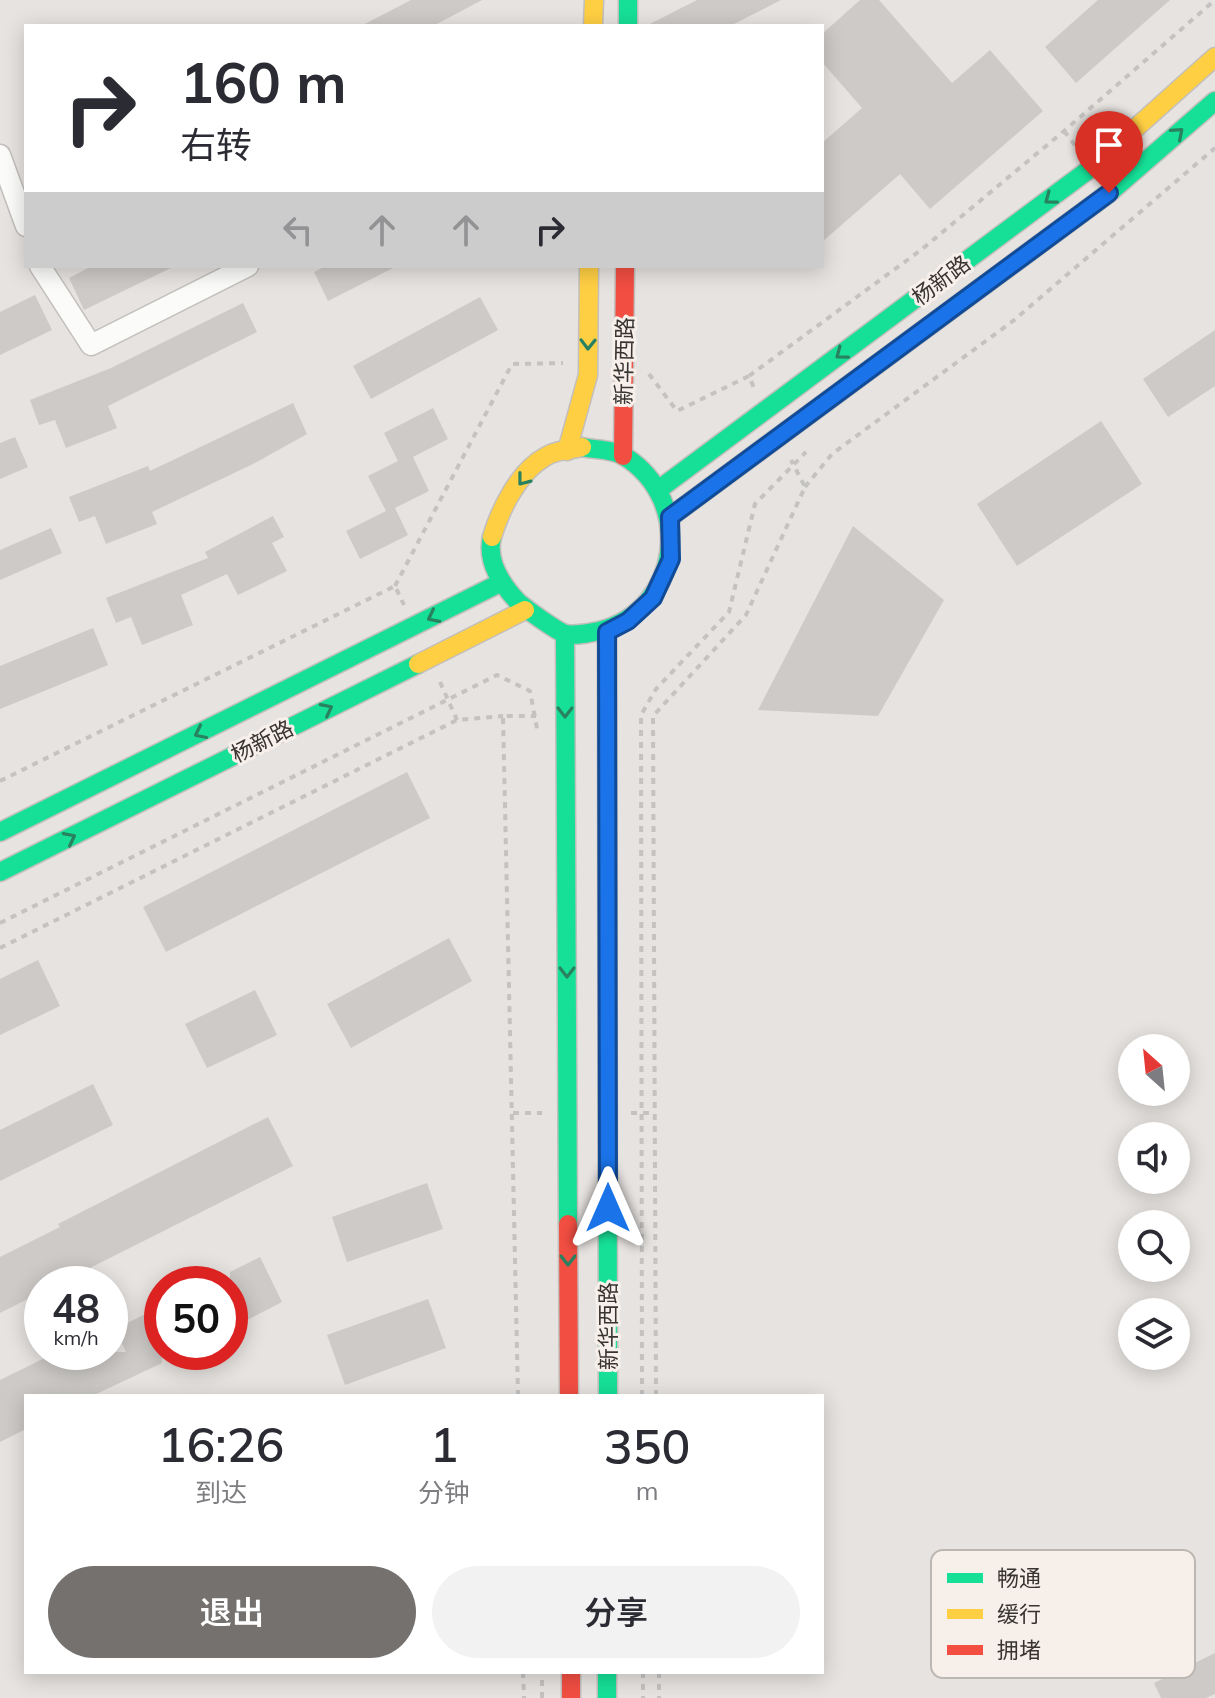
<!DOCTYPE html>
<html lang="zh">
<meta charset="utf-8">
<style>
body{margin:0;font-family:Mulish,"Noto Sans SC",sans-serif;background:#f2f2f3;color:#2b2b33;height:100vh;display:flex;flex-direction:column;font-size:30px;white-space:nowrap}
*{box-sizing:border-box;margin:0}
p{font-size:26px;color:#7c7c81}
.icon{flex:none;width:44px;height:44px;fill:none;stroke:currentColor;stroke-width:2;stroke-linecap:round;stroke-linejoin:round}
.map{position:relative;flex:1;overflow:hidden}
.side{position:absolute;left:24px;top:1394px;width:800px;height:280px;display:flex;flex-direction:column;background:#fff;border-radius:0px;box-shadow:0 4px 20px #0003}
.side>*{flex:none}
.hud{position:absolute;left:24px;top:24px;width:800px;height:244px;border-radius:0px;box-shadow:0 4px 20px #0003;background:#fff;color:#2b2b33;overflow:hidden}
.needle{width:52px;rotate:333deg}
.fabs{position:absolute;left:1118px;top:1034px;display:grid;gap:16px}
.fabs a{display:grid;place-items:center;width:72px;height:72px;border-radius:50%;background:#fff;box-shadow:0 4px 20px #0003;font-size:40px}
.speed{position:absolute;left:24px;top:1266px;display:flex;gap:16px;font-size:40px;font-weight:700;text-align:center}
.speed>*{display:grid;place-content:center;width:104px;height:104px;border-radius:50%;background:#fff;box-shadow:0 4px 20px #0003;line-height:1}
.speed small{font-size:20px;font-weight:400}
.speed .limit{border:12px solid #d22;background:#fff;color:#111}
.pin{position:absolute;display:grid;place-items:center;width:68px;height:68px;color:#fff;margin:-82px -34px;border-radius:50% 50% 50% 0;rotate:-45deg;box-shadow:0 0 8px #0007}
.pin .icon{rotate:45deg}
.me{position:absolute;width:88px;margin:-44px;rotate:0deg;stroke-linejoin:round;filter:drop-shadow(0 0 6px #0008)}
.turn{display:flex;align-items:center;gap:28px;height:168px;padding:0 24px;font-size:36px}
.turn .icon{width:104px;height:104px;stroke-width:2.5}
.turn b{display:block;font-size:56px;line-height:68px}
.lanes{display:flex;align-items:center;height:76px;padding:0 24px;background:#0003;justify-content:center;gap:40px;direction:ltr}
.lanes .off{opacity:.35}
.eta{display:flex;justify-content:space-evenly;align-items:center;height:136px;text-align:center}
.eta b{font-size:48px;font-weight:600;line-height:56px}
.primary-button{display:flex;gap:16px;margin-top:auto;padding:16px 24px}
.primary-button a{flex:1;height:92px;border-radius:48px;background:#74716f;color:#fff;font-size:32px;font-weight:600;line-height:92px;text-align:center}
.primary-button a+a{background:#f2f2f3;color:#2b2b33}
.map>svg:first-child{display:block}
.building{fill:#cdcac7}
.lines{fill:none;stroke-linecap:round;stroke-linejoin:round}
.street-casing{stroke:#c2bfbc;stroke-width:23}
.fast-casing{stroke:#c2bfbc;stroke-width:21}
.slow-casing{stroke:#c2bfbc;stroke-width:21}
.jam-casing{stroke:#c2bfbc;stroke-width:21}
.path{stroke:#c4c3c1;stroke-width:4;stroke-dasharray:6 6;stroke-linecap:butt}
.street{stroke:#fbfbfa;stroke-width:20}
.fast{stroke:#16e098;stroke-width:18}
.slow{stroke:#ffcf43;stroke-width:18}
.jam{stroke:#f24e42;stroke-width:18}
.oneway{stroke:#288160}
.route-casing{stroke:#114b97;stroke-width:20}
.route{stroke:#1a73e8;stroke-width:14}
.labels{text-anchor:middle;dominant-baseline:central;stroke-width:6;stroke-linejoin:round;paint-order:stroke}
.street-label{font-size:22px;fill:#373432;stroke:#f7efe9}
.key{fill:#f7efe9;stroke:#bdb7b2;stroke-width:2}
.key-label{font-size:22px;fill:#373432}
</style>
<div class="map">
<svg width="1215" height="1698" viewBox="0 0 1215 1698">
<rect width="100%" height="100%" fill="#e6e3e0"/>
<!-- building -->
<g class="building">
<path d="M411 0H482L433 26H361Z"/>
<path d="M697 0H781L730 26H646Z"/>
<path d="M860 0H879L952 83 990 50 1043 111 930 209 900 174 822 242V143L862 108 822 62V34Z"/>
<path d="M1098 0H1170L1076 83 1045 47Z"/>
<path d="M92 266H175L84 310 69 278Z"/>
<path d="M326 266H397L328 301 314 272Z"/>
<path d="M35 295 52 330 0 355V312Z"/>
<path d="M480 297 498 330 371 399 353 366Z"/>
<path d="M243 303 257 332 108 406 117 428 66 448 55 420 39 425 30 400 111 368Z"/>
<path d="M1215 330V386L1168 417 1143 379Z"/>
<path d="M293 403 307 434 253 464 152 512 157 524 106 544 95 516 79 522 69 497 148 466 150 471Z"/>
<path d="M433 408 448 439 413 457 429 491 395 508 408 535 360 559 346 531 386 511 368 476 398 461 384 433Z"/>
<path d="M1101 421 1142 484 1017 566 977 504Z"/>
<path d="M15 437 28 467 0 479V443Z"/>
<path d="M273 516 284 537 272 543 287 571 238 595 227 574 181 595 193 625 142 645 131 617 116 623 106 598 208 558 205 552Z"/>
<path d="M853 526 944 600 878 716 758 710Z"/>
<path d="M51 528 62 553 0 580V550Z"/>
<path d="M93 628 108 665 0 709V666Z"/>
<path d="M407 772 430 818 166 952 143 907Z"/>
<path d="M449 938 472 981 351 1048 327 1004Z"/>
<path d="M38 960 60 1006 0 1035V979Z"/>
<path d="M255 990 277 1035 207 1068 185 1024Z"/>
<path d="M93 1084 113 1125 0 1181V1130Z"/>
<path d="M268 1117 293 1166 58 1284H42V1292L0 1313V1257L60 1227 58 1224Z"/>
<path d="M427 1183 443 1229 347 1262 332 1217Z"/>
<path d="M260 1257 282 1302 230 1329V1272Z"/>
<path d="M428 1299 446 1348 345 1385 327 1335Z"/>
<path d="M162 1306V1363L92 1396H26V1429L0 1442V1380L57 1352H126L115 1329Z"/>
<path d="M1215 1653V1694L1206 1698H1161L1154 1683Z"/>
</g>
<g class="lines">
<!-- street casing -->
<g class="street-casing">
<g id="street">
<path d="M0 155 26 226"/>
<path d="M40 266 91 345 248 266"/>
</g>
</g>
<!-- fast casing -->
<g class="fast-casing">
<g id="fast">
<path d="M628 0V26"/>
<path d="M658 490 1091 168 1110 151"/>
<path d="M670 517 1109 193 1215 101"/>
<path d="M492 537C486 561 502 585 518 602 526 609 554 629 563 633 573 637 589 633 599 631 682 610 695 500 624 456 612 449 595 450 582 447"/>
<path d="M607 632 608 1396"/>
<path d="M565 634 568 1224"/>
<path d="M0 832 502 582"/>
<path d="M0 872 418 664"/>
<path d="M607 1672V1698"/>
</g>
</g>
<!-- slow casing -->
<g class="slow-casing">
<g id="slow">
<path d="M593 26 594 0"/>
<path d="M1110 151 1215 57"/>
<path d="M567 451 588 375 589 266"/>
<path d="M492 537C500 510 519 471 545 457 555 450 570 450 582 447"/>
<path d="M418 664 525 610"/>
</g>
</g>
<!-- jam casing -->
<g class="jam-casing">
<g id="jam">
<path d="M623 456 625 266"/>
<path d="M568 1224 569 1396"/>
<path d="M571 1672V1698"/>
</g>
</g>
<!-- path -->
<g class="path">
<path d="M1064 131 1077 148"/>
<path d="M649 374 677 411 749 376 754 388"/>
<path d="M749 376 921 250 1064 131 1215 0"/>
<path d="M805 487 832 454 1013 321 1215 148"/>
<path d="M395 586 512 364 563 363"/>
<path d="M440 682 457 720"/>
<path d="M0 781 395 586 404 605"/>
<path d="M0 923 497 675 530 691 538 734"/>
<path d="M0 948 457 720 503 716"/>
<path d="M513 1113H542"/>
<path d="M631 1113H654"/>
<path d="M518 1396 503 716H536"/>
<path d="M642 1396 641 715 656 689 729 612 755 504 806 452"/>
<path d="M656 1396 653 716 746 615 805 487 791 460"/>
<path d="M523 1672 524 1698"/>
<path d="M643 1672V1698"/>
<path d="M659 1672V1698"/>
<path d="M542 1698V1672"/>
</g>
<!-- street -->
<use href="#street" class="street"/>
<!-- fast -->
<use href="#fast" class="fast"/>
<!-- slow -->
<use href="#slow" class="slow"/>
<!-- jam -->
<use href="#jam" class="jam"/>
</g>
<!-- one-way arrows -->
<defs><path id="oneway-chevron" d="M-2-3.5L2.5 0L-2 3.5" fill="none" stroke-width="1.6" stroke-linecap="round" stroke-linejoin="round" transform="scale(2)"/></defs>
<g class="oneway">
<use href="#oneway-chevron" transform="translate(1178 133) rotate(-41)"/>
<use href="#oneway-chevron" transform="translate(1050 199) rotate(143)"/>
<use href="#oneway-chevron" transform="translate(588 344) rotate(91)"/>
<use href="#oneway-chevron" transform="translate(841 354) rotate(143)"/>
<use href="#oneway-chevron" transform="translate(523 480) rotate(128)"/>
<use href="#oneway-chevron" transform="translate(433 617) rotate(153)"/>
<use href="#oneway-chevron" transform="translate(327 709) rotate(-27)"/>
<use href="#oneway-chevron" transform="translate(565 712) rotate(90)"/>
<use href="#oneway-chevron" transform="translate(200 733) rotate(154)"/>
<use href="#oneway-chevron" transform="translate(70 838) rotate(-27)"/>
<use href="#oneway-chevron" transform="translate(567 972) rotate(90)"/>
<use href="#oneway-chevron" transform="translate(568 1260) rotate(90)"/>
</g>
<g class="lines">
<!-- route casing -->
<g class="route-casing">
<path id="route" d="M608 1208 607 632 628 621 653 598 671 559 670 517 1109 193"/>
</g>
<!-- route -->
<use href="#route" class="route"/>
</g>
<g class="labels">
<!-- street labels -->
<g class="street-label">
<text transform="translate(941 280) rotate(-37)">杨新路</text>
<text transform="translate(624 361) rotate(-89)">新华西路</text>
<text transform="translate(262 741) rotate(-27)">杨新路</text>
<text transform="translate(608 1326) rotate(-90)">新华西路</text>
</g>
</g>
<!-- legend -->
<rect x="931" y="1550" width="264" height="128" rx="12" class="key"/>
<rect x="947" y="1573" width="36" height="10" fill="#16e098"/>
<rect x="947" y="1609" width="36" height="10" fill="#ffcf43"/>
<rect x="947" y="1645" width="36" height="10" fill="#f24e42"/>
<g class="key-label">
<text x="997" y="1586">畅通</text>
<text x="997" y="1622">缓行</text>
<text x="997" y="1658">拥堵</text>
</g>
</svg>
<div class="fabs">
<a><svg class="needle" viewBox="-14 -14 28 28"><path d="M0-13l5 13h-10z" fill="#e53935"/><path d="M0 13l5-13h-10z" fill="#7c7c81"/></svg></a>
<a><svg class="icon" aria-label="sound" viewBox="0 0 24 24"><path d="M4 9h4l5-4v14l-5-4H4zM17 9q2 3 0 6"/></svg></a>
<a><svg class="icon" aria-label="search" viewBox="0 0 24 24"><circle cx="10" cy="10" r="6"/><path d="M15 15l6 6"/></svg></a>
<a><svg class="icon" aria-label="layers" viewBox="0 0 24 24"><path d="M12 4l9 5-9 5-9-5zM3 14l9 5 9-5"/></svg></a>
</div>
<div class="speed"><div>48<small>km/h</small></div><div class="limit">50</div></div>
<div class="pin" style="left:1109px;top:193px;background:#d93025"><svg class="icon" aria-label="arrive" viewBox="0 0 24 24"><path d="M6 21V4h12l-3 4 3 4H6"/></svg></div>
<svg class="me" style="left:608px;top:1208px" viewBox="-20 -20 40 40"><path d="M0-17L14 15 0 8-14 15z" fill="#1a73e8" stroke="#fff" stroke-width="4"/></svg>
<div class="hud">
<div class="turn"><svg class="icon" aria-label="right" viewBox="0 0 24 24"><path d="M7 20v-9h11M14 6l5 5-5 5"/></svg><div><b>160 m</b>右转</div></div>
<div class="lanes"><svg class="icon off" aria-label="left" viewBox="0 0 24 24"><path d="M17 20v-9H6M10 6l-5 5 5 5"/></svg><svg class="icon off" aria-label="ahead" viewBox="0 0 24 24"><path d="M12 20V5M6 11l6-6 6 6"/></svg><svg class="icon off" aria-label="ahead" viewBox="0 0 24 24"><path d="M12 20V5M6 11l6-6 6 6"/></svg><svg class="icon" aria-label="right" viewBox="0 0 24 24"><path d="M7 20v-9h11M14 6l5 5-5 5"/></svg></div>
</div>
<section class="side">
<div class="eta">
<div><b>16:26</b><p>到达</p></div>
<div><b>1</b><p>分钟</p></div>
<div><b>350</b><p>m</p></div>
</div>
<div class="primary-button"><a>退出</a><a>分享</a></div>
</section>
</div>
